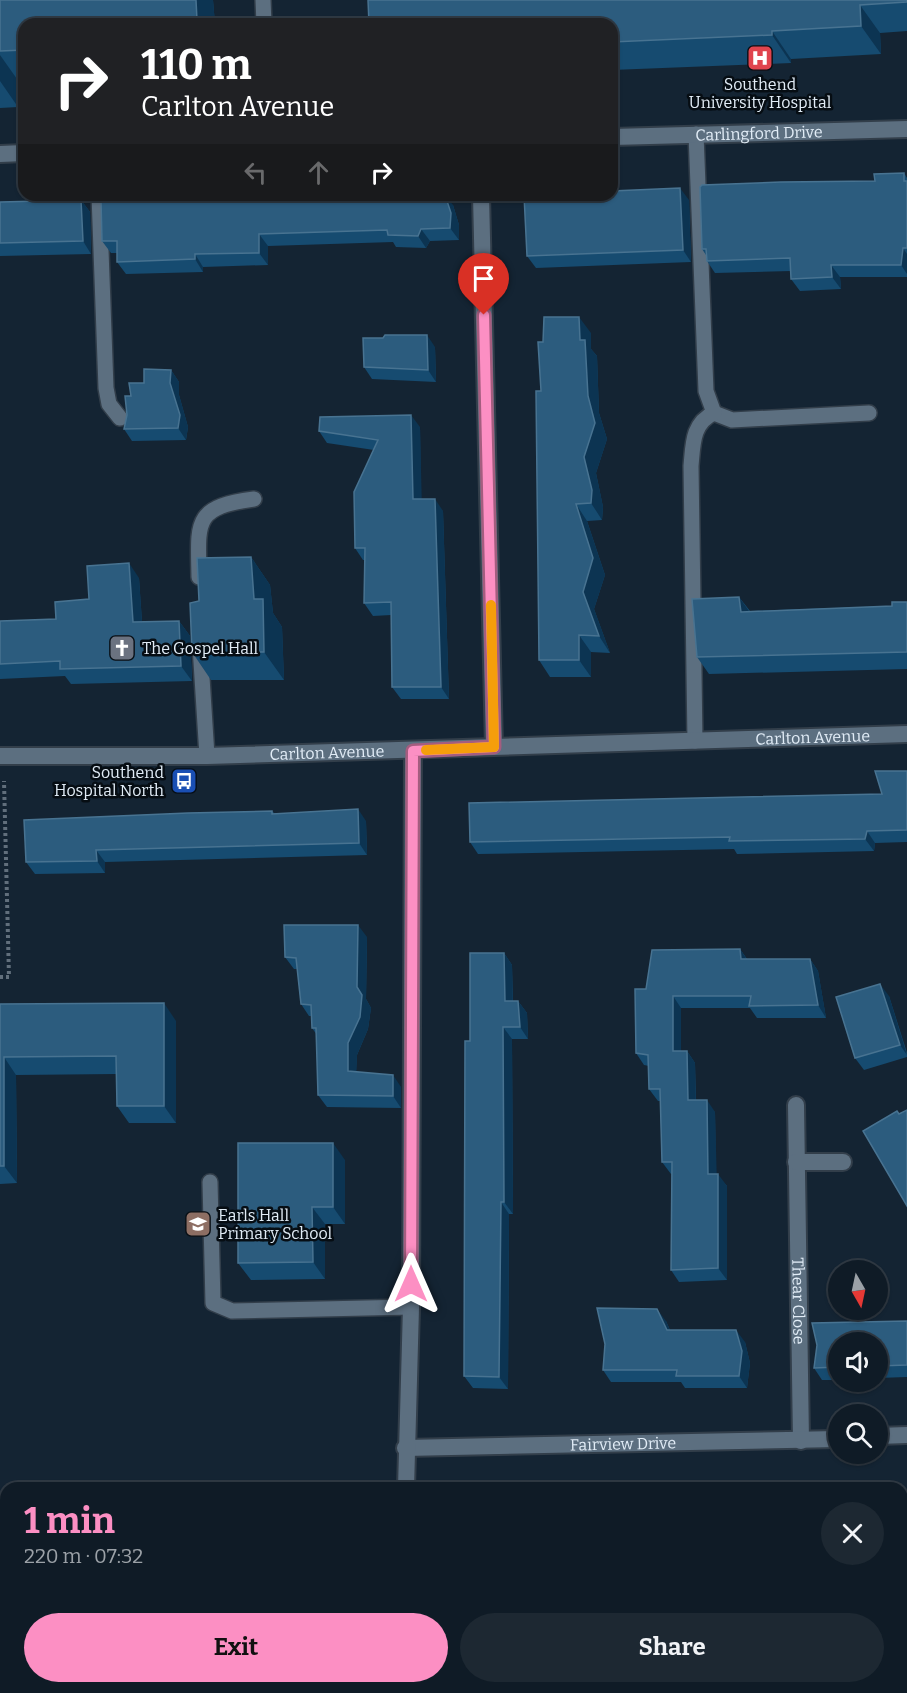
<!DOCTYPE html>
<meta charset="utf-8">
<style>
body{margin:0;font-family:Bitter,serif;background:#1d2832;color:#f1f3f6;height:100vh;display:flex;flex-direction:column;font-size:22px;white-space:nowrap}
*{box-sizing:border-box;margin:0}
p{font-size:20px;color:#9ba1a7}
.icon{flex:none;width:33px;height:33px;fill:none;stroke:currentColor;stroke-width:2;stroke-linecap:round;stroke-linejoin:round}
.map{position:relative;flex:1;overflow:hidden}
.sheet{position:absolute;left:0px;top:1482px;width:908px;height:212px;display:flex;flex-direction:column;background:#0f1b26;border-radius:18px 18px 0 0;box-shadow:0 2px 4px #0004,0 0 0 2px #2f3943}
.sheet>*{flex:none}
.guide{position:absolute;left:18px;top:18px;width:600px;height:183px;border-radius:18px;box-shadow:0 2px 4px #0004,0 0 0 2px #2f3943;background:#202124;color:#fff;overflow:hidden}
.needle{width:39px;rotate:171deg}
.fabs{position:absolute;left:828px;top:1260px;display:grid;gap:12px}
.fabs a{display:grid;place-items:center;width:60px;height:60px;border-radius:50%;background:#0f1b26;box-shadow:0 2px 4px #0004,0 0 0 2px #2f3943;font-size:30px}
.pin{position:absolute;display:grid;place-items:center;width:51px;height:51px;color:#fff;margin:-62px -26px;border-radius:50% 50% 50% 0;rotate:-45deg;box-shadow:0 0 6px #0007}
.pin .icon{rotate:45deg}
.me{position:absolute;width:66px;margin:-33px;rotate:0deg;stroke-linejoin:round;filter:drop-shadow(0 0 4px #0008)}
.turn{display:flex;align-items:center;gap:21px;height:126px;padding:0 24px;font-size:27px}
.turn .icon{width:78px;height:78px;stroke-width:2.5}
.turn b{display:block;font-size:42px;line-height:51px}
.lanes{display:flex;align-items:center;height:57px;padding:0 24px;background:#0003;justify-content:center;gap:30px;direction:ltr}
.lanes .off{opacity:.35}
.round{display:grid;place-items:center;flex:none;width:63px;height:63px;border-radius:32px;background:#1d2832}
.head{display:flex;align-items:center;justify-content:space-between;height:102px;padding:0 24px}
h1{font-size:36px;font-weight:700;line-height:45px;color:#fc8fc3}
.action{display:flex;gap:12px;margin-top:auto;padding:12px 24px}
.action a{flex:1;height:69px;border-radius:36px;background:#fc8fc3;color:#111;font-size:24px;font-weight:700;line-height:69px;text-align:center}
.action a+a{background:#1d2832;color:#f1f3f6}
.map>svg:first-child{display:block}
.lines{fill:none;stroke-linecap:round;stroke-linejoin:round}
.service-casing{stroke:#323e4a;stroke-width:18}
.minor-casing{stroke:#323e4a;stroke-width:20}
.tertiary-casing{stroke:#323e4a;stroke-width:20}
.path{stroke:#616f7c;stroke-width:4;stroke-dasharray:3 3;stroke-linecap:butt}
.service{stroke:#5c6f80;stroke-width:15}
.minor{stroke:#5c6f80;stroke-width:16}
.tertiary{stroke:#5c6f80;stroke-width:16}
.wall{fill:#164b70}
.shaded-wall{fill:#0c3452}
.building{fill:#2c5c7e;stroke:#487391;stroke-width:1.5}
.route-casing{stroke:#a45d7f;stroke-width:15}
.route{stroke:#fc8fc3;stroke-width:10}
.slow{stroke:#f59e0b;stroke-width:10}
.labels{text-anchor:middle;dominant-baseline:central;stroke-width:5;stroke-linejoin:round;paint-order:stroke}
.poi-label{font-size:16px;fill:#e1ecf6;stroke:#060d13;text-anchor:start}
.street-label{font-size:16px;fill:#e1ecf6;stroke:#060d13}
</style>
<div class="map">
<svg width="907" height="1693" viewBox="0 0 907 1693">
<rect width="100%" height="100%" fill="#142433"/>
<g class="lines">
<!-- service casing -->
<g class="service-casing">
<g id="service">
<path d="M263 0 264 24"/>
<path d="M99 195 106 388 109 404 120 418"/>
<path d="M714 413 732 420 869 413"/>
<path d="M199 577C198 522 193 507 254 499"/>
<path d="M200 646 207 756"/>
<path d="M695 741 691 466C693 445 692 423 714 413L706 391 696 134"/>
<path d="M210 1182 213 1303 232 1311 411 1307"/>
</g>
</g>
<!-- minor casing -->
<g class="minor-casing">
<g id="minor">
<path id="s1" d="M612 137 907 129"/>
<path d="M0 154 24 153"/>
<path d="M481 195 494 747"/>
<path id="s2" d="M796 1105 801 1441"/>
<path d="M796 1162H843"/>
<path d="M878 1436 907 1435"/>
<path id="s3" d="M405 1448 838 1439"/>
<path d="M406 1488 411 1307 413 751"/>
<path d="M408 1688V1693"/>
</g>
</g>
<!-- tertiary casing -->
<g class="tertiary-casing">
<g id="tertiary">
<path id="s4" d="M0 756H207L907 734"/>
</g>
</g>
<!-- path -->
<path class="path" d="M0 977H9L4 781"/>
<!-- service -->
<use href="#service" class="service"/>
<!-- minor -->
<use href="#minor" class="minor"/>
<!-- tertiary -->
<use href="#tertiary" class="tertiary"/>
</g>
<!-- wall -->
<g class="wall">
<path d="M0 0H213L215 24H24V79H17L18 107 0 108Z"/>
<path d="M907 0V31L880 33 881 54 791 59V63L612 70V24Z"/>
<path d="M904 173 907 178V277H840L841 289 800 291 791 279V271L715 273 707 261 706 255 702 249 875 181Z"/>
<path d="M273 195 274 197 362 198 453 205 459 225V240L430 241 426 248 396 247 393 242 268 246V265L203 267V272L126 274 117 262V253H111L102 241Z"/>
<path d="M81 200 90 212 91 254 0 256V202Z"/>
<path d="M689 200 691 262 536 268 527 256Z"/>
<path d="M591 333V349L597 356 599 413 607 439 596 473 603 507 602 520 587 521 605 575 594 609 610 653 591 652V677H550L539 660 541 391 543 342Z"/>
<path d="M435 347 436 382 372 379 364 367Z"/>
<path d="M171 370 179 382V395L188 427 186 440 132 441 124 429 131 396 144 383Z"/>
<path d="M420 427 421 499 443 511 449 699H401L392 687 391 615 373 616 364 603 365 560H363L355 548 374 450 327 443 319 431Z"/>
<path d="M251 557 270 585 273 613 282 627 284 680H211L192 652 199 601Z"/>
<path d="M139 578 142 622 179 621 190 636 192 681 71 684 65 676 0 679V621L56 619 89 599Z"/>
<path d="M739 597 750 611 892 606 907 602V669L709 674 697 657Z"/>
<path d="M907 771V842L875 843 874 851 737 854 734 849 478 854 470 842 882 794Z"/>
<path d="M272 811 274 813 366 821 367 855 105 862V873L35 874 26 862Z"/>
<path d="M367 937 366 999 371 1008 368 1029 357 1055 356 1072 401 1087V1108L327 1107 318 1095 317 1035 312 1028V1016H309L301 1004 297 969H294L285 957Z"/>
<path d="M740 949 747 959H810L818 971 826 1018H757L750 1008H681V1051H687L695 1063 696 1100 715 1112 716 1174 727 1186V1280L679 1282 671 1270 672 1174H671L662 1162 660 1101H658L649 1089V1066L644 1065 636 1053 646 989Z"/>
<path d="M504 953 512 965 513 1001H518L527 1013 528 1039H512L513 1214H509L508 1389 473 1388 464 1376 470 1041Z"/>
<path d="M889 996 907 1053V1057L864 1070 855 1058Z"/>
<path d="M0 1004 176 1021V1123H129L117 1106 116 1074 16 1075 17 1183 0 1184Z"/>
<path d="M345 1160V1224H325V1279L251 1280 238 1263Z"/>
<path d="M666 1321 670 1330 745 1342 750 1363 747 1388H685L681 1382H611L603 1370Z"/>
<path d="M907 1321V1377L878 1378V1342H838V1380H822L814 1368 817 1345 812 1323Z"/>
</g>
<!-- shaded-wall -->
<g class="shaded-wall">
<path d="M196 0H213L215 24H200L197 20Z"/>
<path d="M860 5 880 33 881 54 861 26Z"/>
<path d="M772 31 791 59V63L772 35Z"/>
<path d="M0 55 17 79 18 107 0 81Z"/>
<path d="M680 188 689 200 691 262 683 250Z"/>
<path d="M445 195 453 205 459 225V240L450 228Z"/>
<path d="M81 200 90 212 91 254 83 241Z"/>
<path d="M421 229 430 241 426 248 418 236Z"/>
<path d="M259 234 268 246V265L259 253Z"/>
<path d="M903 248 907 254V274L901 265Z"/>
<path d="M195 254 203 267V272L195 259Z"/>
<path d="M831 265 840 277 841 289 832 277Z"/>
<path d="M579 317 591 333V349L597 356 599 413 607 439 596 473 603 507 602 520 591 503 584 457Z"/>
<path d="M427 335 435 347 436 382 428 370Z"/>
<path d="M171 370 179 382V395L188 427 186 440 178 428 170 383Z"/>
<path d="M411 415 420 427 422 511 413 499Z"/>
<path d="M435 499 443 511 449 699 441 687Z"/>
<path d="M576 504 587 521 605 575 594 609 610 653 599 636 583 592Z"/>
<path d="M251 557 270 585 273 613 282 627 284 680 264 652 254 599Z"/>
<path d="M129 563 139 578 143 637 133 622Z"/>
<path d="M739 597 751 614 741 612Z"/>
<path d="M179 621 190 636 192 681 181 666Z"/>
<path d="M579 635 591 652V677L579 660Z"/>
<path d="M358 809 366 821 367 855 359 843Z"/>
<path d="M867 831 875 843 874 851 865 839Z"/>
<path d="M96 850 105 862V873L97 861Z"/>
<path d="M358 925 367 937 366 999 371 1008 368 1029 357 1055 356 1083 348 1071V1043Z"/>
<path d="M740 949 748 961 741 959Z"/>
<path d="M504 953 512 965 513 1013 505 1001Z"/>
<path d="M810 959 818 971 826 1018 818 1005Z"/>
<path d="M880 984 889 996 907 1055 900 1045Z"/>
<path d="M673 996 681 1008V1063L673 1051Z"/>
<path d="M518 1001 527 1013 528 1039 520 1027Z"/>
<path d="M164 1003 176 1021V1123L164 1106Z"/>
<path d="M503 1027 512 1039 513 1214 504 1202Z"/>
<path d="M687 1051 695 1063 696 1112 688 1100Z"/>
<path d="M4 1057 16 1075 17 1183 4 1166Z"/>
<path d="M393 1075 401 1087V1108L393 1096Z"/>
<path d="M707 1100 715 1112 717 1186 708 1174Z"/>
<path d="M333 1143 345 1160V1224L333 1207Z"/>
<path d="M718 1174 727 1186V1280L718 1268Z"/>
<path d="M501 1202 509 1214 508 1389 499 1377Z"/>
<path d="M312 1207 325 1224V1279L313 1262Z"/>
<path d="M657 1309 666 1321 675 1342 667 1330Z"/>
<path d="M736 1330 745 1342 750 1363 747 1388 739 1376Z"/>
</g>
<!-- building -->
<g class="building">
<path d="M0 0H196L197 20 129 24H24V50L0 51Z"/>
<path d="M368 0H907V2L860 5 861 26 772 31V35L612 42V24H369Z"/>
<path d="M904 173V181H907V248H903L901 265H831L832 277 791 279 790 258 707 261 706 249H702L700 187 702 185 781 182 875 181 874 174Z"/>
<path d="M680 188 683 250 527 256 524 195H612V191Z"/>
<path d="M120 195H271V197L360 195 361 198 408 195H445L451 213 450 228 421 229 418 236 388 235 387 230 259 234V253L195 254V259L117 262V241H102L101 200H115V196Z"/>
<path d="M81 200 83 241 0 243V202Z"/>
<path d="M544 317H579L580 340H585L588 396 595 423 584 457 592 490 591 503 576 504 593 558 583 592 599 636 579 635V660H539L536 391H541L538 342H543Z"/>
<path d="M385 335H427L428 370 364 367 363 338H383Z"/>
<path d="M144 369 171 370 170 383 180 415 178 428 124 429 127 415 125 396H131L129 383H144Z"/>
<path d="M411 415 413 499H435L441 687H392L391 602 364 603 365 548H355L354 492 378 440 319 431 320 417Z"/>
<path d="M251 557 254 599H263L264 652H192L190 603 199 601 197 558Z"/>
<path d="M129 563 133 622 179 621 181 666 60 669V661L0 664V621L56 619 55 602 89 599 87 566Z"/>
<path d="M739 597 741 612 892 606V602H907V652L697 657 692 599Z"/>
<path d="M875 771H907V830L867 831 865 839 729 841 730 837 470 842 469 803 882 794Z"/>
<path d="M358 809 359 843 96 850 97 861 26 862 24 820 188 813 272 811V814Z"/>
<path d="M284 925H358L357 987 362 995 360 1017 348 1043V1071L393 1075V1096L318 1095 316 1028H312L311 1005 301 1004 296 958 285 957Z"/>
<path d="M740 949 741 959H810L818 1005 749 1006 751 996H673V1051H687L688 1100H707L708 1174H718V1268L671 1270 672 1162H662L660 1089H649L648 1055 636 1053 635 989H646L652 950Z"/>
<path d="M470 953H504L505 1001H518L520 1027H503L504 1202H501L499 1377 464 1376 465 1041H470Z"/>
<path d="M880 984 900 1045 855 1058 836 997Z"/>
<path d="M164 1003V1106H117L116 1056 4 1057V1166H0V1004Z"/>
<path d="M907 1110V1206L863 1131 897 1111 899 1114Z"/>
<path d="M238 1143H333V1207H312L313 1262 238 1263Z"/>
<path d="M597 1308 657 1309 667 1330H736L742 1351 739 1376H676L677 1370H603L605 1344Z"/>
<path d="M907 1321V1365L878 1366V1342H838V1367L814 1368 817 1345 812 1323Z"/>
</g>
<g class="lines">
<!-- route casing -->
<g class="route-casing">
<path id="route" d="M411 1284 413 751 494 747 484 315"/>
</g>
<!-- route -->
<use href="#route" class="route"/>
<!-- slow -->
<path class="slow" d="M426 750 494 747 491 605"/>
</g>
<!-- icons -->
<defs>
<g id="hospital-square" transform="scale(1.35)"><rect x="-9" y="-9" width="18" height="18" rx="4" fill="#e0444e" stroke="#060d13"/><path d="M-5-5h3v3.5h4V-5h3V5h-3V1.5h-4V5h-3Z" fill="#fff"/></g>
<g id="church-square" transform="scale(1.35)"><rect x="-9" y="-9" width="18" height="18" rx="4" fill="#6b7280" stroke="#060d13"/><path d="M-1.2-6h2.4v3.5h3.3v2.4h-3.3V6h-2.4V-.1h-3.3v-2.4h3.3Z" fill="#fff"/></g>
<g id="bus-square" transform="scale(1.35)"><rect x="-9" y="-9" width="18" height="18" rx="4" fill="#1a4fb4" stroke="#060d13"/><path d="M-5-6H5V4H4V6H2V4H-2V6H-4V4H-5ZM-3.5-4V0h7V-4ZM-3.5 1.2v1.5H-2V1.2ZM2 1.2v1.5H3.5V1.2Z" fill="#fff"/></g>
<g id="school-square" transform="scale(1.35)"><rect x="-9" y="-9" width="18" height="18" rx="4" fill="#8d6e63" stroke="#060d13"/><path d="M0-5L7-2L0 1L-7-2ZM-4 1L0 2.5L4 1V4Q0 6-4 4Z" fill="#fff"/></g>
</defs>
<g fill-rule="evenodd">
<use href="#hospital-square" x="760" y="58"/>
<use href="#church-square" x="122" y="648"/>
<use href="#bus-square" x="184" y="781"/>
<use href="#school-square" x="198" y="1224"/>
</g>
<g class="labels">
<!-- poi labels -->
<g class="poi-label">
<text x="760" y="84" text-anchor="middle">Southend<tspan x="760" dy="18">University Hospital</tspan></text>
<text x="142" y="648">The Gospel Hall</text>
<text x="164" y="772" text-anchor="end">Southend<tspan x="164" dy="18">Hospital North</tspan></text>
<text x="218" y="1215">Earls Hall<tspan x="218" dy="18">Primary School</tspan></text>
</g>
<!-- street labels -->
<g class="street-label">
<text stroke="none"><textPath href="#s1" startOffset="147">Carlingford Drive</textPath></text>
<text stroke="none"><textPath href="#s4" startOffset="813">Carlton Avenue</textPath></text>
<text stroke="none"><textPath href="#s4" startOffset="327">Carlton Avenue</textPath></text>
<text stroke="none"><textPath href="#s2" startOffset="196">Thear Close</textPath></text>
<text stroke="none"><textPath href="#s3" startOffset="218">Fairview Drive</textPath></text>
</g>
</g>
</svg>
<div class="fabs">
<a><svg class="needle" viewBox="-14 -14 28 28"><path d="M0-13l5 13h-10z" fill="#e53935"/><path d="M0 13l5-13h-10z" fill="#9ba1a7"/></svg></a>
<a><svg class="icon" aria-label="sound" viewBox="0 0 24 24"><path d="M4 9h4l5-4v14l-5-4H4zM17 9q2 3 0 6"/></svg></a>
<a><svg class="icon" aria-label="search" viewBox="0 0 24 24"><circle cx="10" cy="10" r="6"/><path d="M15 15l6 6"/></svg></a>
</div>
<div class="pin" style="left:484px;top:315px;background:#d93025"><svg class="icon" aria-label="arrive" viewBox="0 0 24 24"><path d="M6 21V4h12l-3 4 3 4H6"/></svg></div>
<svg class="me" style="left:411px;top:1284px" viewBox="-20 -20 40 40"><path d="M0-17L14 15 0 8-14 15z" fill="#fc8fc3" stroke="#fff" stroke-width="4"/></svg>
<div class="guide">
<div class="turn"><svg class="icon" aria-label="right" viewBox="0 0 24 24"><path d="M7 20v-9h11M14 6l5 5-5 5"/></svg><div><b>110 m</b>Carlton Avenue</div></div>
<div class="lanes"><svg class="icon off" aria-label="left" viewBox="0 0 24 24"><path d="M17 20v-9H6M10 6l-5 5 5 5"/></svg><svg class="icon off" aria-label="ahead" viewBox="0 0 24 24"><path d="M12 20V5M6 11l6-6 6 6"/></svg><svg class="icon" aria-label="right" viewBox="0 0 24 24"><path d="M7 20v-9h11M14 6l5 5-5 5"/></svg></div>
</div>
<section class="sheet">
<div class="head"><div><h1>1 min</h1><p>220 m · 07:32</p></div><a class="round"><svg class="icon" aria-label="close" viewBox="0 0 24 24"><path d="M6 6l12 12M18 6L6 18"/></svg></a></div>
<div class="action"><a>Exit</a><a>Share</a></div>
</section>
</div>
